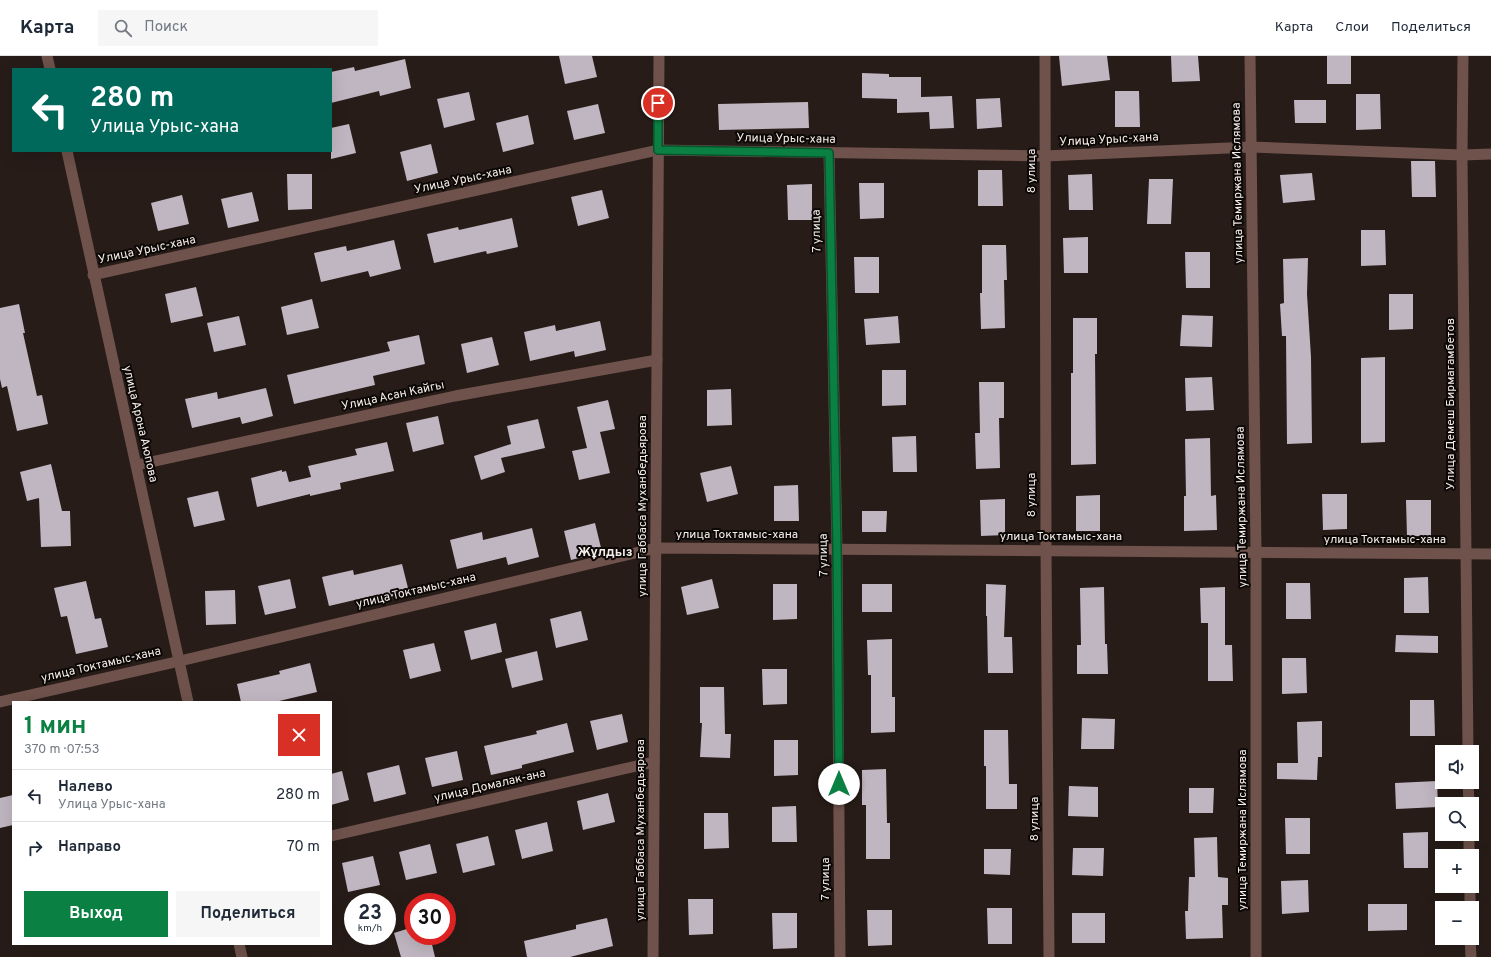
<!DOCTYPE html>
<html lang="ru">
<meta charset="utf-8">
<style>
body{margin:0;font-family:Overpass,sans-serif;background:#f6f6f7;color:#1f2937;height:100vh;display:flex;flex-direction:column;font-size:15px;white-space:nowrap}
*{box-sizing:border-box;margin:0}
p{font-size:13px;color:#747a83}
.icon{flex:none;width:22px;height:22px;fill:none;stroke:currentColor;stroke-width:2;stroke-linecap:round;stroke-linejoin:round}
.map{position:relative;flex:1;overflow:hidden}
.side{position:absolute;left:12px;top:645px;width:320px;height:244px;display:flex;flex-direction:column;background:#fff;border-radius:0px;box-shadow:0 4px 16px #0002}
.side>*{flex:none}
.guide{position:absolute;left:12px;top:12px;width:320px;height:84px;border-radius:0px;box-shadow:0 4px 16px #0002;background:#00695c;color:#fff;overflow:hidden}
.buttons{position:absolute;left:1435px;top:689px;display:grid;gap:8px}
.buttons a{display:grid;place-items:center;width:44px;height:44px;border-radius:0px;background:#fff;box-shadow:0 4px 16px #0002;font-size:20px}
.speed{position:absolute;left:344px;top:837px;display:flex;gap:8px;font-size:20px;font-weight:700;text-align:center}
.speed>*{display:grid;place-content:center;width:52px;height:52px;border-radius:50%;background:#fff;box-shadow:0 4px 16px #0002;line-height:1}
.speed small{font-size:10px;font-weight:400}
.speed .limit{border:6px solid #d22;background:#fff;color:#111}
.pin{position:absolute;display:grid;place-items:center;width:34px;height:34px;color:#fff;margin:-17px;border:2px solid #fff;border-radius:50%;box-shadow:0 1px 4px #0007}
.me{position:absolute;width:44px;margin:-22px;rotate:0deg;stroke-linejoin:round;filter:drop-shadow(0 0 3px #0008)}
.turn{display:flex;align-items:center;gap:14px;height:84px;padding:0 12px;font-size:18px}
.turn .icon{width:52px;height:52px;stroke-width:2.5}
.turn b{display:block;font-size:28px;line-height:34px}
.round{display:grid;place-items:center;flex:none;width:42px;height:42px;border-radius:0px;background:#f6f6f7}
.headline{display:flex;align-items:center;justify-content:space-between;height:68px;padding:0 12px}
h1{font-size:24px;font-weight:700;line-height:30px;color:#0b8043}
.action{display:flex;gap:8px;margin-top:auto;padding:8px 12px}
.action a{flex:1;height:46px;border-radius:0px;background:#0b8043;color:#fff;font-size:16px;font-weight:700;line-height:46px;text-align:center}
.action a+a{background:#f6f6f7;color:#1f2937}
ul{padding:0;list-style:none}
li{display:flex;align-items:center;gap:12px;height:52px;padding:0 12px;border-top:1px solid #e0e1e3}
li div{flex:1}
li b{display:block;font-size:15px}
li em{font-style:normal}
header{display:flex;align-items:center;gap:24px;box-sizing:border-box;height:56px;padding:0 20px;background:#fff;border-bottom:1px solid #e0e1e3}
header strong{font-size:19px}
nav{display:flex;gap:22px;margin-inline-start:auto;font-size:14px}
.search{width:280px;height:36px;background:#f6f6f7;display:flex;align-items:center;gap:10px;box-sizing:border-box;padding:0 14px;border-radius:0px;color:#747a83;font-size:15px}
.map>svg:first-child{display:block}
.building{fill:#c0b6c1}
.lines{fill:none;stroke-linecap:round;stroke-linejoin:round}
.minor{stroke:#6e524b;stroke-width:11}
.route-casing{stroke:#07532c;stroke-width:10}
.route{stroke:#0b8043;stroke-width:7}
.labels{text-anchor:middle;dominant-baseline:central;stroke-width:4;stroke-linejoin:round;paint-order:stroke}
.street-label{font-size:12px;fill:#f6eeeb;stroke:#0c0806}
.neighbourhood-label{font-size:13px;font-weight:bold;fill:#f6eeeb;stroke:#0c0806}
</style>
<header>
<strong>Карта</strong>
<div class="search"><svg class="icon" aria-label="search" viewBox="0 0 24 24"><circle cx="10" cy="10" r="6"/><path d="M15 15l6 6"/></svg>Поиск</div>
<nav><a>Карта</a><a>Слои</a><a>Поделиться</a></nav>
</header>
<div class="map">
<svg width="1491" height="901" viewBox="0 0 1491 901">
<rect width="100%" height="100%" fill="#271c18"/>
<!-- building -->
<g class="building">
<path d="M559 0H592L597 21 565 28Z"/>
<path d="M1059 0H1107L1110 24 1062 30Z"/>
<path d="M1171 0H1198L1200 25 1172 26Z"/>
<rect x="1327" y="0" width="24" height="28"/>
<path d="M405 3 411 32 380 40 379 35 331 47V16L354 11 355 15Z"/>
<path d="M862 17 889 18V21H921V41L952 40 954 72 930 73 929 56 897 57V43L862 42Z"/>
<path d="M1115 35H1139L1140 71H1115Z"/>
<path d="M469 36 475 64 444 72 437 43Z"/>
<path d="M1356 38H1380L1381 73 1356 74Z"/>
<path d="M1000 42 1002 71 977 73 976 43Z"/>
<path d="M1294 44H1326V67H1295Z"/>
<path d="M808 46 809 72 719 74 718 48Z"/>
<path d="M598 48 605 77 574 84 567 55Z"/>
<path d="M528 59 534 88 503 96 496 67Z"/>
<path d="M349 68 356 97 331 103V72Z"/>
<path d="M431 88 438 117 407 125 400 96Z"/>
<path d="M1411 105H1435L1436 141H1412Z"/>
<path d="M978 114H1002L1003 150H978Z"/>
<path d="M1312 117 1315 144 1283 147 1280 119Z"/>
<path d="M287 118H312V153L288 154Z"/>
<path d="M1092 118 1093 154H1069L1068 119Z"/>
<path d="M1149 123H1173L1171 168H1147Z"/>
<path d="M859 127H884V162L860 163Z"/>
<path d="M812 128V164H788L787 129Z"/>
<path d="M602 134 609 162 578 170 571 141Z"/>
<path d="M252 136 259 165 228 172 221 143Z"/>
<path d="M182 139 189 168 158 175 151 147Z"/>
<path d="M512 162 518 191 487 198 486 195 434 207 427 178 458 171 459 174Z"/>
<path d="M1361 174H1385L1386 209 1361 210Z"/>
<path d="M1088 181V217H1064L1063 182Z"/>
<path d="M394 184 401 213 370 221 368 215 321 226 314 197 346 190 347 195Z"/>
<path d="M982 189H1006L1007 224H1004L1005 272 981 273 980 237H982Z"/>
<path d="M1185 196H1210V232H1186Z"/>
<path d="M854 201H879V237H855Z"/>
<path d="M1308 202 1307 238 1311 301 1312 387 1287 388 1286 280H1282L1280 248 1284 247 1283 203Z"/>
<path d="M196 231 203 260 171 267 165 238Z"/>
<path d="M1389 238H1413V273L1389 274Z"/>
<path d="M312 243 319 272 287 279 281 251Z"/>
<path d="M19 248 25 277H23L37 340 42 339 48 368 17 375 7 330 2 332 0 323V252Z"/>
<path d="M1182 259 1213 260 1212 291 1180 290Z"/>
<path d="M239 260 246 289 214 296 207 267Z"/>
<path d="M898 260 900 287 866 289 864 263Z"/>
<path d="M1073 262H1097V298H1095L1096 408 1071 409V317H1073Z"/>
<path d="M600 265 606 294 575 301 574 295 530 305 524 276 555 269 556 275Z"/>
<path d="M419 279 425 308 373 320 375 329 294 348 287 319 390 295 387 286Z"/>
<path d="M492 281 499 309 467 317 461 288Z"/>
<path d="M1385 301V386L1361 387V302Z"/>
<path d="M882 314H906V349L882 350Z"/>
<path d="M1212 321 1214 354 1186 355 1185 322Z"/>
<path d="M979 326H1004V362H999L1000 412 976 413 975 377H980Z"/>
<path d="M266 332 273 360 242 368 240 361 192 372 185 343 217 336 218 343Z"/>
<path d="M731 333 732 369 707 370V334Z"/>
<path d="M608 344 615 373 600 376 610 417 579 424 572 395 587 392 577 351Z"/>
<path d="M438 360 444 388 413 396 406 367Z"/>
<path d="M538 363 545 392 501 402 505 416 481 424 474 400 511 388 507 370Z"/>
<path d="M916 380 917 416H893L892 381Z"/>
<path d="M1210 382 1211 440 1216 439 1217 474 1184 475V440H1186L1185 383Z"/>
<path d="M387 386 394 415 340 427 341 433 310 440V438L257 451 251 422 282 414V416L286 415 289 426 311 421 308 410 357 399 355 393Z"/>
<path d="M51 408 62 455H70L71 490 41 491 39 442 27 445 20 416Z"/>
<path d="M731 410 738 438 707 446 700 417Z"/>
<path d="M798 429 799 465H774V430Z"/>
<path d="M218 435 225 464 194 471 187 442Z"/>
<path d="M1322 438H1347V473L1323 474Z"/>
<path d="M1100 439V475H1076V440Z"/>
<path d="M1005 443V479L981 480 980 444Z"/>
<path d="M1406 444H1431V480H1407Z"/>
<path d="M862 455H887L886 476H862Z"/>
<path d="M595 467 602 496 571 504 564 475Z"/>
<path d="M532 472 539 501 508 509 506 501 457 513 450 484 482 476 483 484Z"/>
<path d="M402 508 409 536 378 544 376 539 329 550 322 521 353 514 354 519Z"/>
<path d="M1428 521 1429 557H1404V522Z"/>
<path d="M290 523 296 552 265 559 258 530Z"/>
<path d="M712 523 719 552 687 559 681 531Z"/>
<path d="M86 525 95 563 101 562 108 591 76 598 67 560 61 561 54 532Z"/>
<path d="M1286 527H1310L1311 563H1286Z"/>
<path d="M773 528H797V563L773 564Z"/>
<rect x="862" y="528" width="30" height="28"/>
<path d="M986 528 1006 529 1004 581H1012L1013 617H988L987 560H986Z"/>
<path d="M1104 531 1105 588H1107L1108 618H1077V589H1081L1080 532Z"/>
<path d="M1225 531V589H1232L1233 625H1208V567H1201L1200 532Z"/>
<path d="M235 534 236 568 206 569 205 535Z"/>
<path d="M581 555 588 584 556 592 550 563Z"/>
<path d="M496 567 502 596 471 604 464 575Z"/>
<path d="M1396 579 1438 580V597L1395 596Z"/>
<path d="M892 583V641H895V676L871 677V619H868L867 584Z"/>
<path d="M434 587 441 615 410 623 403 594Z"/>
<path d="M537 595 543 624 512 632 505 603Z"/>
<path d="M1282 602H1306L1307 637 1282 638Z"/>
<path d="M310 607 317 636 275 646H241L237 628 280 618 279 615Z"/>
<path d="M762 613H787V648L763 649Z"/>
<path d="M700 631H724L725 678H731L730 702 700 701 702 667H700Z"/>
<path d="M1410 644H1434L1435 680H1410Z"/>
<path d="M622 658 628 686 597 694 590 665Z"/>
<path d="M1082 662 1115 663 1114 693H1081Z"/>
<path d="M1322 665V701H1318L1317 724 1277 723V707H1298L1297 666Z"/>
<path d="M567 667 574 696 522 709V712L491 719 484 690 537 678 536 675Z"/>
<path d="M984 674H1008L1009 728H1017V753H986V710H984Z"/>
<path d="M774 684H798V719L774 720Z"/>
<path d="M457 695 463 724 432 731 425 702Z"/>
<path d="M399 709 406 738 374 746 367 717Z"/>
<path d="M886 713 887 767H890V803H866V749H862V714Z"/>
<path d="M342 715 349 744 331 749V718Z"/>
<path d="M1437 725 1438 751 1396 753 1395 727Z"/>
<path d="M1069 730 1098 731V761L1068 760Z"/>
<path d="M1189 732H1214L1213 757H1189Z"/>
<path d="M608 737 615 766 583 774 577 745Z"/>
<path d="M13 739V769L0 772V742Z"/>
<path d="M796 750 797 786H772V751Z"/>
<path d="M704 757H728L729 792 704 793Z"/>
<path d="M1285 762H1310V798H1286Z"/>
<path d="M547 766 553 795 522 803 515 774Z"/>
<path d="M1428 776V812H1404L1403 777Z"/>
<path d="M488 780 495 809 463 817 456 788Z"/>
<path d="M1217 781 1218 821 1228 822V849H1222L1223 882 1186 883 1185 855H1188L1189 821H1195L1194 782Z"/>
<path d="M430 788 437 817 406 824 399 796Z"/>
<path d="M1073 792H1104L1103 820 1072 819Z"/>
<path d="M984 793H1011L1010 819 984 818Z"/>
<path d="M373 800 380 829 348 836 342 807Z"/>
<path d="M1308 824 1309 856 1282 858 1281 825Z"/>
<path d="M688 843H713V878L689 879Z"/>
<path d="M1368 848H1407V874L1368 875Z"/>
<path d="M987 852H1012V888H988Z"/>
<path d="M867 854H892V889L868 890Z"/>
<path d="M772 857H797V892L773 893Z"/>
<rect x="1072" y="857" width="33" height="30"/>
<path d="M607 862 613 890 570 901H527L524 885 576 873V869Z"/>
<path d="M413 871V880H430L435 901H401L394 877Z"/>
</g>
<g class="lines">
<!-- minor -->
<g class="minor">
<path d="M47 0 50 13"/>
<path d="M1045 0 1046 494 1049 901"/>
<path d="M1250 0 1256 496V901"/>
<path d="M1463 0 1462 99 1468 696"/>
<path d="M67 95 188 646"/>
<path d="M829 97 837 493 840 901"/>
<path d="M93 219 658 94 1045 100 1251 91 1462 99 1491 98"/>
<path d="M137 409 455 340 657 304"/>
<path d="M0 646 180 605 656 492 1491 498"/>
<path d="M1468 726 1469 748"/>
<path d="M1469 778V800"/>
<path d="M331 780 654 706"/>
<path d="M1470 830V852"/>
<path d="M1470 882 1471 901"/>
<path d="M239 888 242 901"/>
<path d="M653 901 659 0"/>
</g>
</g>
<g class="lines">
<!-- route casing -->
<g class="route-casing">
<path id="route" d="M658 47V94L829 97 837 493 839 728"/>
</g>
<!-- route -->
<use href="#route" class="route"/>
</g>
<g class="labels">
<!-- street labels -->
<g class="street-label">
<text transform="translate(786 83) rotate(1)">Улица Урыс-хана</text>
<text transform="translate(1109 84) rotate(-3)">Улица Урыс-хана</text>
<text transform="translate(1032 115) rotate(-90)">8 улица</text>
<text transform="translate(463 124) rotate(-12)">Улица Урыс-хана</text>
<text transform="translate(1238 127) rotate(-91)">улица Темиржана Ислямова</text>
<text transform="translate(817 175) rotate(-91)">7 улица</text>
<text transform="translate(147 194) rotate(-12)">Улица Урыс-хана</text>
<text transform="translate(393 340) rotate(-12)">Улица Асан Кайгы</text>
<text transform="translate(1451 348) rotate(-90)">Улица Демеш Бирмагамбетов</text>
<text transform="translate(140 368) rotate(77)">улица Арона Аюпова</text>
<text transform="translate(1032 439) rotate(-90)">8 улица</text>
<text transform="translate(643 450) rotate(-90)">улица Габбаса Муханбедьярова</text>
<text transform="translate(1242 451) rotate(-91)">улица Темиржана Ислямова</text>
<text x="737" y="479">улица Токтамыс-хана</text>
<text x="1061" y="481">улица Токтамыс-хана</text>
<text x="1385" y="484">улица Токтамыс-хана</text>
<text transform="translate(824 499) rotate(-91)">7 улица</text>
<text transform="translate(416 535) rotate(-13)">улица Токтамыс-хана</text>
<text transform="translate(101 609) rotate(-13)">улица Токтамыс-хана</text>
<text transform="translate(490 730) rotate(-13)">улица Домалак-ана</text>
<text transform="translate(1035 763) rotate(-90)">8 улица</text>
<text transform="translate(641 774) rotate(-90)">улица Габбаса Муханбедьярова</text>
<text transform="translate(1243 774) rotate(-90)">улица Темиржана Ислямова</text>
<text transform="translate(826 823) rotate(-90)">7 улица</text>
</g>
<!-- neighbourhood labels -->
<g class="neighbourhood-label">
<text x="605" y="497">Жұлдыз</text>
</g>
</g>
</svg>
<div class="buttons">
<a><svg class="icon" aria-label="sound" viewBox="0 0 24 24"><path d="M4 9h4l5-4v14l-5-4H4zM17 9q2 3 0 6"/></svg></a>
<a><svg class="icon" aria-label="search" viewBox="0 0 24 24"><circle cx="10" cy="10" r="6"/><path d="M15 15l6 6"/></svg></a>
<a>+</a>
<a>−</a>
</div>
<div class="speed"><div>23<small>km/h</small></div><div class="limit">30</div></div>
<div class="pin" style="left:658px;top:47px;background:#d93025"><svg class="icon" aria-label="arrive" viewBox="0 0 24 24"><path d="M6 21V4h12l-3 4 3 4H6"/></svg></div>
<svg class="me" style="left:839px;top:728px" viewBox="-20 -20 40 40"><circle r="19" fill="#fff"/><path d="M0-13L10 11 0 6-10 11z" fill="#0b8043"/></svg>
<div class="guide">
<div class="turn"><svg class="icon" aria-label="left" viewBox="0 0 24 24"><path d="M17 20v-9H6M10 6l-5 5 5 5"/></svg><div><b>280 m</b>Улица Урыс-хана</div></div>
</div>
<section class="side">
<div class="headline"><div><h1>1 мин</h1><p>370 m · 07:53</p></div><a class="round" style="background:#d93025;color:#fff"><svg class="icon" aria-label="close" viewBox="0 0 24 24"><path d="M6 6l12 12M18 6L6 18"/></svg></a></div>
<ul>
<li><svg class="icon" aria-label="left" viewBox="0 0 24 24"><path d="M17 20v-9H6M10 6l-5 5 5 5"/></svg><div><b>Налево</b><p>Улица Урыс-хана</p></div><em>280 m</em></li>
<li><svg class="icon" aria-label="right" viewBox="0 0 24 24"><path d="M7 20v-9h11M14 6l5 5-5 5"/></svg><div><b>Направо</b></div><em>70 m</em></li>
</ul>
<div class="action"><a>Выход</a><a>Поделиться</a></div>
</section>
</div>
